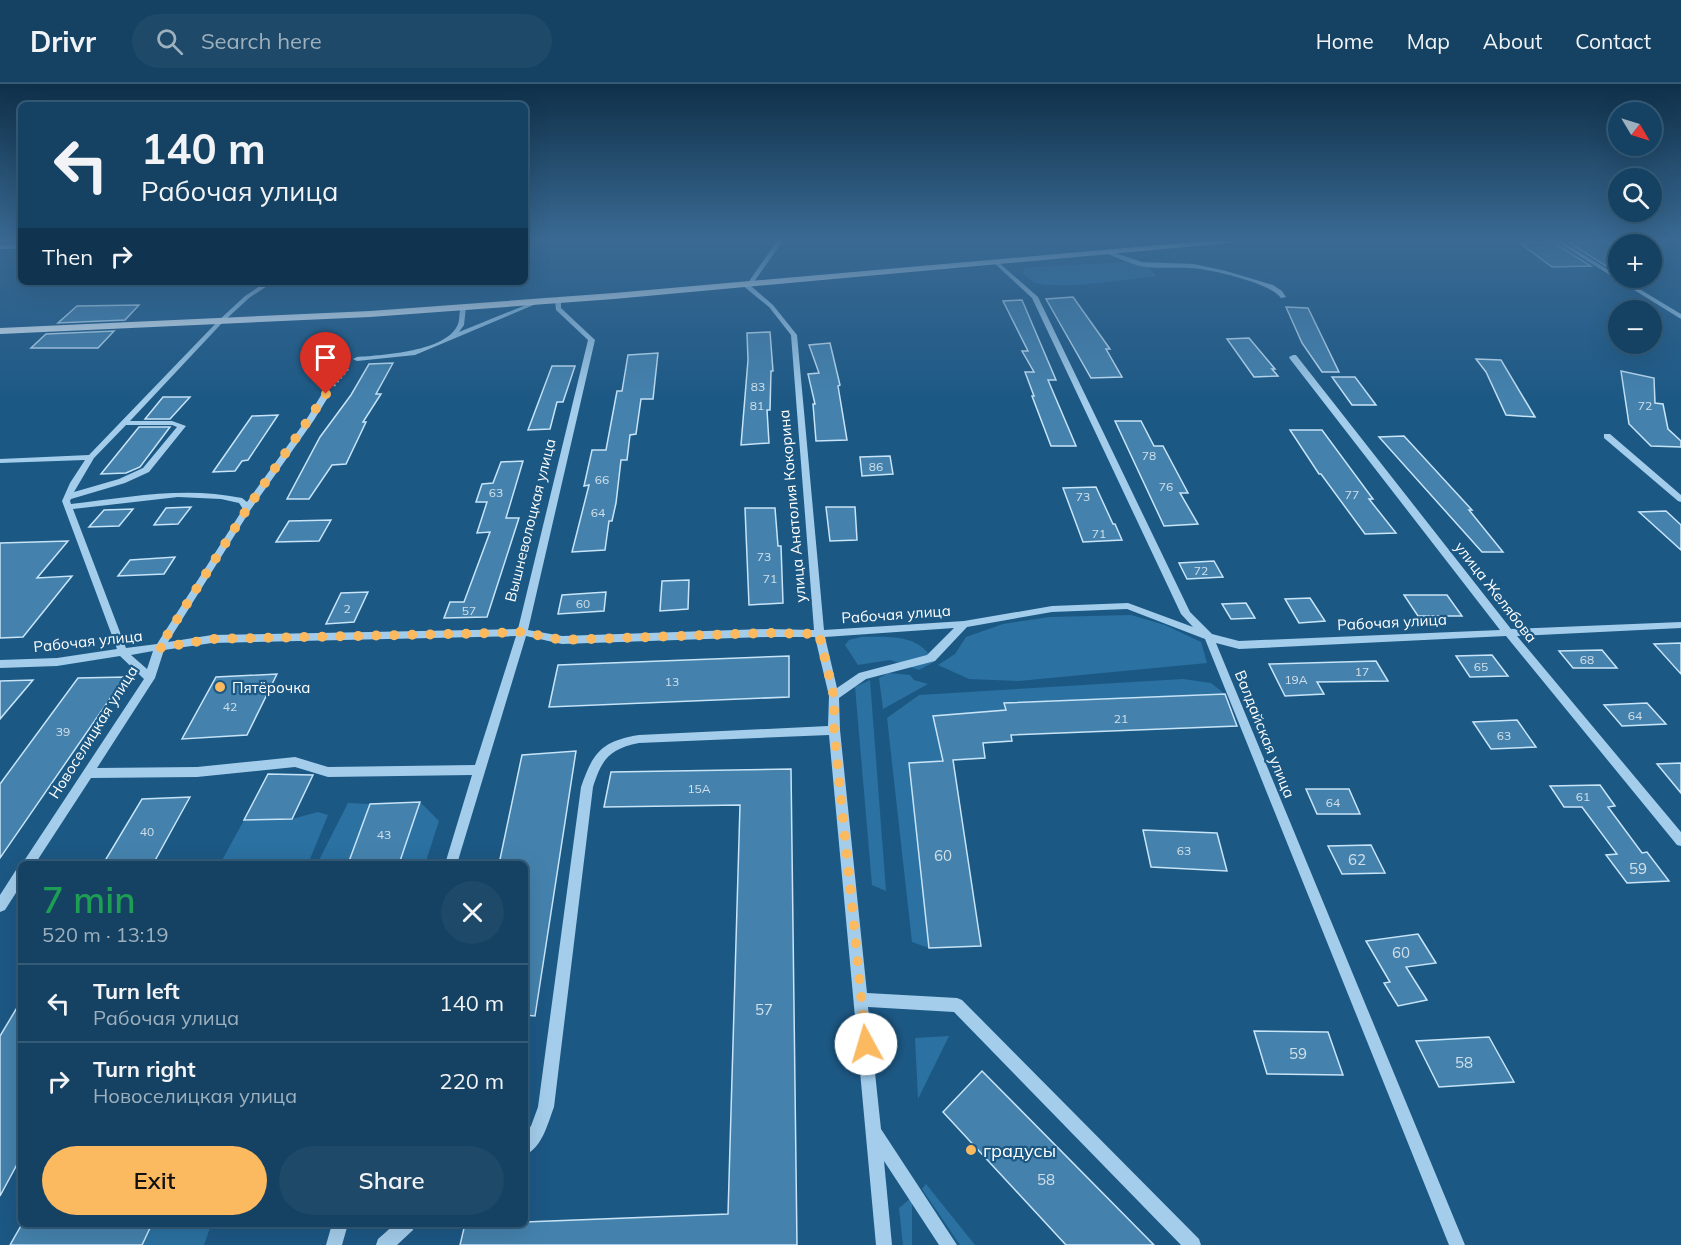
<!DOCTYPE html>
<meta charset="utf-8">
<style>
body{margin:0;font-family:Mulish,sans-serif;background:#1e4969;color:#f1f3f6;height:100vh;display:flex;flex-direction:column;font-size:22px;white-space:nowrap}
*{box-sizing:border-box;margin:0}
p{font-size:20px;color:#9db0be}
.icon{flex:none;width:33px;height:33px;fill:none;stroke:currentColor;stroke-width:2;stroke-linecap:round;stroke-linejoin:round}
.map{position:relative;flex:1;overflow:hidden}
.drawer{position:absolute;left:18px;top:777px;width:510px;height:366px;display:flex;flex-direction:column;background:#154263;border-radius:9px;box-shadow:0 6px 24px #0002,0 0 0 2px #345b78}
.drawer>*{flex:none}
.guide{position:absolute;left:18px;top:18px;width:510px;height:183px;border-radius:9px;box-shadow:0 6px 24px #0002,0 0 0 2px #345b78;background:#154263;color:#f1f3f6;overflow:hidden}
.needle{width:39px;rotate:128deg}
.controls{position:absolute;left:1608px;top:18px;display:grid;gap:12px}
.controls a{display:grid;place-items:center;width:54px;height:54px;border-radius:50%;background:#154263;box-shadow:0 6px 24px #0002,0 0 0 2px #345b78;font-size:30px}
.pin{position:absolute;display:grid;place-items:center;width:51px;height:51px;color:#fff;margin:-62px -26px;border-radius:50% 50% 50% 0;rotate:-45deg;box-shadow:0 0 6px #0007}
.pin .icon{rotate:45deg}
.me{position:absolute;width:66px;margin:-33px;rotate:354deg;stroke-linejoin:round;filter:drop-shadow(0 0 4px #0008)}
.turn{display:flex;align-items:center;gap:21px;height:126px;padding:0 24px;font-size:27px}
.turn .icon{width:78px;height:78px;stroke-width:2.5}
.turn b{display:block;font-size:42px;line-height:51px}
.then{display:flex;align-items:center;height:57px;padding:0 24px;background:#0003;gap:12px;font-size:22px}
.round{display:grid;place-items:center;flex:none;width:63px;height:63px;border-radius:32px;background:#1e4969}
.headline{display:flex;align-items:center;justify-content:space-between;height:102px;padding:0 24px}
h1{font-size:36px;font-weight:600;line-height:45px;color:#1e9e55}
.action{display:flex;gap:12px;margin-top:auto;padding:12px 24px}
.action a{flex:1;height:69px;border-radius:36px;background:#fbb960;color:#111;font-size:24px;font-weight:600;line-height:69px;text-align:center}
.action a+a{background:#1e4969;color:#f1f3f6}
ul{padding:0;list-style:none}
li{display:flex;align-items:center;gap:18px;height:78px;padding:0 24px;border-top:2px solid #345b78}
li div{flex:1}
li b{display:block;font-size:22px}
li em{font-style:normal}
header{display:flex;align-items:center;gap:36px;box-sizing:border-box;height:84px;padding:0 30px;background:#154263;border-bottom:2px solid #345b78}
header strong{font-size:28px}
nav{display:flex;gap:33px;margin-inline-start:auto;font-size:21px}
.search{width:420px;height:54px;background:#1e4969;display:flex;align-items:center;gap:15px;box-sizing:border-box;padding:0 21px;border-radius:33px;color:#9db0be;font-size:22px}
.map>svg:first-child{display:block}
.green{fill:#2b71a1}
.building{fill:#4482ad;stroke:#c7e4f8;stroke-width:1.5}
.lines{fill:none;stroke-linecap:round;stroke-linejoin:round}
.path{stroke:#a3cdeb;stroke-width:2;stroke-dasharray:2 3;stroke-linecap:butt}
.minor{fill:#a3cdeb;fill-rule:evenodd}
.major{fill:#e7f3fe;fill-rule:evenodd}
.route{stroke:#fbb960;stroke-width:10;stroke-dasharray:0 18}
.poi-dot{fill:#fbb960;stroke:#1c5884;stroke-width:2}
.labels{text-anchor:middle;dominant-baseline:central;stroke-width:4.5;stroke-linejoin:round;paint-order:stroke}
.number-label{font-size:12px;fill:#d0e0ea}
.street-label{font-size:15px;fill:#fff;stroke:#1c5884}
.poi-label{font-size:15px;fill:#fff;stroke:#1c5884;text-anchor:start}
.near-number-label{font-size:15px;fill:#d0e0ea}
.near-poi-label{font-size:18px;fill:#fff;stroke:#1c5884;text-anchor:start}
</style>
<header>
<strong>Drivr</strong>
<div class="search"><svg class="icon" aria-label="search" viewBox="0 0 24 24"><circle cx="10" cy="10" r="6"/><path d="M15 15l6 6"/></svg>Search here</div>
<nav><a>Home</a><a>Map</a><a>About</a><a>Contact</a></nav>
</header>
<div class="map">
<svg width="1681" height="1161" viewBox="0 0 1681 1161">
<rect width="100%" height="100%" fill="#1c5884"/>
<!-- green -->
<g class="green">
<path d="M1129 178 1150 184 1156 192C1132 195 1053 207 1034 198 1030 196 1026 192 1023 189L1024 184Z"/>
<path d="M1131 531 1165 541 1201 558 1207 579 1019 597 969 595 938 581 955 570 966 553 1003 540 1049 533Z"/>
<path d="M861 553C889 553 919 549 934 578L919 586 890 576 858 581 845 561 849 556Z"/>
<path d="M888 589 910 591 914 596 928 600 883 625 879 594Z"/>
<path d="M1183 595 1211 599 1225 610 1004 619 1006 626 934 632 943 677 909 679 929 864 912 858 887 634 919 611Z"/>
<path d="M870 596 886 807 872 801 855 603Z"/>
<path d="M420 718 439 737 425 780H399Z"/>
<path d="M348 719 370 720 348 780H317Z"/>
<path d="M318 728 328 731 308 780H220L244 736 292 735Z"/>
<path d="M949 952 918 1015 915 954Z"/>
<path d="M926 1100 975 1161H960L922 1105Z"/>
<path d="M912 1113V1161H903L899 1124Z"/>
<path d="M111 1140H216L211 1141 204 1161H142L150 1144 110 1143Z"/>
</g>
<!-- building -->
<g class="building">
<path d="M1553 158 1554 159 1591 182 1552 183 1520 159Z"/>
<path d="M1568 158H1607L1618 164V182H1606Z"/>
<path d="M1073 213 1110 265H1106L1122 293 1091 294 1046 215Z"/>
<path d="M1022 216 1056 296H1048L1076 362H1051L1032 312H1034L1025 288H1034L1022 267H1028L1003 217Z"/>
<path d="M139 221 125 236 58 239 77 222Z"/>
<path d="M1286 223 1308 224 1339 288H1322L1302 259Z"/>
<path d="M114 247 98 264H31L46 250Z"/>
<path d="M770 248 773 287H771L770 326H767L769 359 741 361 748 276 747 249Z"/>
<path d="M1249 254 1275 285H1272L1278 292 1254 293 1227 255Z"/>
<path d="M830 259 840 301 838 302 847 356 816 357 813 320H815L808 290 819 289 809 261Z"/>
<path d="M658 269 653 315H641L636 350 630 351 627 376H621L616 419 612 437H609L605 466 572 468 589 401 584 402 592 366H606L617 307H622L628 271Z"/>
<path d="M1476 275 1501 276 1535 333 1506 331 1486 288Z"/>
<path d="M393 279 376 310H381L363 338H366L346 380 332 381 309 415H287L320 353 351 311 369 280Z"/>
<path d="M552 282H575L563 318H557L550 345 528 346Z"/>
<path d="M1621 287 1654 294 1655 319 1663 320 1668 345 1681 357V363L1651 362 1629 340Z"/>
<path d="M1332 293H1355L1376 321H1352Z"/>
<path d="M163 313H190L170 335H145Z"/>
<path d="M278 331 248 376 242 377 235 387 213 388 252 332Z"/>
<path d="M1115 337H1141L1154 362H1163L1188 409H1180L1198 440 1164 442Z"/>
<path d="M139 343H170L140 383 126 389 101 390Z"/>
<path d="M1290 346H1322L1373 415H1369L1396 449 1365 450 1321 390H1319Z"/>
<path d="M1404 352 1472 426H1469L1503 468H1482L1379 353Z"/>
<path d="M890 372 893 390 862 392 860 373Z"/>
<path d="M523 377 506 434H519L487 533 444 534 450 518H464L490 448 477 449 487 418H476L482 400 493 399 501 378Z"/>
<path d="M1096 403 1113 440H1115L1122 456 1083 458 1063 404Z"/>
<path d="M191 423 178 440 154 441 166 424Z"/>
<path d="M826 423H855L857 456 830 457Z"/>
<path d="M745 424H775L778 462H781L783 519 749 521Z"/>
<path d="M133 425 119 442 89 443 104 426Z"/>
<path d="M1666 427 1681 441V466L1639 428Z"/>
<path d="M331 436 319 457 276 458 289 437Z"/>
<path d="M68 457 37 494 72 492 23 553 0 554V459Z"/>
<path d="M175 473 164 490 118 492 130 476Z"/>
<path d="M1214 477 1223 493 1187 495 1179 479Z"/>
<path d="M689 496 688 525 660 527 662 497Z"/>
<path d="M368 508 354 538 326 540 341 509Z"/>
<path d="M606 508 604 527 558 530 562 511Z"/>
<path d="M1404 511H1447L1462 532H1418Z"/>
<path d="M1310 514 1325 537 1299 539 1285 515Z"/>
<path d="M1246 519 1255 534 1231 535 1222 520Z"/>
<path d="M1681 559V590L1654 560Z"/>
<path d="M1602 566 1617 584H1573L1559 567Z"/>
<path d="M1492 571 1508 592 1470 593 1456 572Z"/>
<path d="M789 572V613L549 623 558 581Z"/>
<path d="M1376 577 1388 597 1317 598 1324 610 1285 612 1269 580Z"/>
<path d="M277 590 247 651 182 655 216 593Z"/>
<path d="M125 593 0 774V700L78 594Z"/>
<path d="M33 596 0 635V597Z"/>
<path d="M1225 610 1237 642 1011 651 1012 657 983 659 985 674 953 676 981 862 929 864 909 679 943 677 933 632 1006 626 1004 619Z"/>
<path d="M1647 619 1666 640 1622 642 1604 621Z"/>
<path d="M1517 636 1536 663 1491 665 1473 638Z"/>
<path d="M576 667 535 932 525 931V780H499L522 671Z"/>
<path d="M1681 679V709L1657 680Z"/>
<path d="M791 685 797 1161H460L465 1140H525V1138L728 1130 740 721 604 723 611 688Z"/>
<path d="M268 690 313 691 292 735 244 736Z"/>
<path d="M1600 701 1615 722 1608 723 1642 769 1647 768 1669 797 1627 799 1606 771 1617 770 1582 723H1564L1550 702Z"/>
<path d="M1306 705H1349L1360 730H1317Z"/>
<path d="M190 713 153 780H103L142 715Z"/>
<path d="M420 718 399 780H348L370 720Z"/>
<path d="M1143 746 1217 749 1227 787 1151 783Z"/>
<path d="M1371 761 1385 789 1342 790 1328 762Z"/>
<path d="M1418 850 1436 879 1406 883 1427 916 1398 922 1384 899 1390 898 1366 857Z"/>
<path d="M21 917V1073L0 1112V952Z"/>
<path d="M1254 947 1328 948 1343 991 1267 990Z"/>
<path d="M1489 953 1514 998 1439 1003 1416 957Z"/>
<path d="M982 987 1154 1161H1066L943 1028Z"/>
<path d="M22 1140 110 1143 150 1144 142 1161H10Z"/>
</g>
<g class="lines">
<!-- path -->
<path class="path" d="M334 302 350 283"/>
<!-- minor -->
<g class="minor">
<path d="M777 157H783L751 202 773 221 797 251 824 546 964 537 1052 522 1128 519 1193 543 1181 530 1032 214 994 179 993 178 996 176 1038 213 1190 528 1212 550 1239 557 1500 546 1290 275 1289 273 1293 271H1296L1511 545 1681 538V544L1517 552 1681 748V762L1677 761 1506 552 1239 565 1216 559 1465 1161H1449L1205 555 1127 525 1052 528 967 543 935 577 866 595 839 614 840 646 867 909 957 914 962 916 1199 1155 1201 1161H1181L954 928 868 923 881 1045 957 1161H939L884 1077 892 1161H876L829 651 639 659C609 665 602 675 593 703L554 1023C548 1039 542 1064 525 1071V1050L531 1042 538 1023 581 703C593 668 602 657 639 651L828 642 829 612 815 553H767L562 560 526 552 457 780H445L472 691 328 693 295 683 197 693 91 694 35 780H22L144 595 120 572 57 582 0 584V576L57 574 117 565 62 417 70 399 85 376 0 379V375L89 371 218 237 245 212 266 198H273L249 214 222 239 130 337H172L186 342 149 388 125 399 71 415 70 417 71 420C129 413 185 402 242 414L247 418 306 336 323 308H329L330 310 314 336 251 425 168 558 212 551 518 545 588 256 556 226 555 216 558 214 561 216V224L595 256 528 546 562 552 767 545 814 546 791 251 769 223 742 201 747 200ZM126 341H172L177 343 143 384 119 395 74 408 94 374ZM178 413 221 415 239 419 243 425 157 560 126 564 73 425ZM954 544 927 571 859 589 837 604 825 553ZM516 552 475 681 328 683 295 673 197 683 97 684 155 594 164 566 212 559ZM153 567 147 585 131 571Z"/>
<path d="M1555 157H1562L1618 192V194H1621L1681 230V235Z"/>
<rect x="0" y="161" width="21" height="4"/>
<path d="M1107 166 1142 178 1194 180 1226 187 1273 201 1282 207 1286 213 1281 214C1271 199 1210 185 1191 184 1174 183 1156 185 1140 182 1128 179 1116 173 1105 169L1104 168Z"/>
<path d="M538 216 543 217 415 271 357 277 353 275 357 273C382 271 447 268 458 240 460 235 459 227 461 222L466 223 464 241 459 248Z"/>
<path d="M1604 350H1610L1681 411V418L1678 417 1604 354Z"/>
<path d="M21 784V801L5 826 0 828V811L16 786Z"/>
<path d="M332 1140H348L342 1161H326Z"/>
<path d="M395 1140H415L413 1146 397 1161H376L378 1155Z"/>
</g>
<!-- major -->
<path class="major" d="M1205 157H1234L1230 159 614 215 370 233 0 250V244L370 227 614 209Z"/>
</g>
<!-- sky -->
<linearGradient id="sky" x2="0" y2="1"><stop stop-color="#0f3049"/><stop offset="0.49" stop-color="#3a6a94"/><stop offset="1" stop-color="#3a6a94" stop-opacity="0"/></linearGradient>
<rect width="1681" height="319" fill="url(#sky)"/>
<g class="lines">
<!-- route -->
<path class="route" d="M326 310 247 425 159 564 212 555 498 549 522 548 562 556 767 549 819 550 834 612V646L866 960"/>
</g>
<!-- markers -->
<g class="poi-dot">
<circle cx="220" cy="603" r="6"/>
<circle cx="971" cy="1066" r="6"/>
</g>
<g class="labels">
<!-- number labels -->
<g class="number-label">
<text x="758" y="302">83</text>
<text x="757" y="321">81</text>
<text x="1645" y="321">72</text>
<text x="1149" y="371">78</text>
<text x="876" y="382">86</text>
<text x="602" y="395">66</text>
<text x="1166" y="402">76</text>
<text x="496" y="408">63</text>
<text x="1352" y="410">77</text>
<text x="1083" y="412">73</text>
<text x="598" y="428">64</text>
<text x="1099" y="449">71</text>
<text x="764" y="472">73</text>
<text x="1201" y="486">72</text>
<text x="770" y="494">71</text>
<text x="583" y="519">60</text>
<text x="347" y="524">2</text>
<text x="469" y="526">57</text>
<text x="1587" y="575">68</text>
<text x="1481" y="582">65</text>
<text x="1362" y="587">17</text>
<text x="1296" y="595">19А</text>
<text x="672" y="597">13</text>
<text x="230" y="622">42</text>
<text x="1635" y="631">64</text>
<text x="1121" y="634">21</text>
<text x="63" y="647">39</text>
<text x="1504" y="651">63</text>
<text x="699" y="704">15А</text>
<text x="1583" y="712">61</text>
<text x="1333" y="718">64</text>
<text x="147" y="747">40</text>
<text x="384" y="750">43</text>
<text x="1184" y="766">63</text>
</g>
<!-- street labels -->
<g class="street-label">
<text transform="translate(792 422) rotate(-95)">улица Анатолия Кокорина</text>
<text transform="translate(530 436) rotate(-76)">Вышневолоцкая улица</text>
<text transform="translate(1496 508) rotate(52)">улица Желябова</text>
<text transform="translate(896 530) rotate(-4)">Рабочая улица</text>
<text transform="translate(1392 538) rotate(-3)">Рабочая улица</text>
<text transform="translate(88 557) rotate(-6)">Рабочая улица</text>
<text transform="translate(93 648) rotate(-58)">Новоселицкая улица</text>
<text transform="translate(1265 650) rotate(68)">Валдайская улица</text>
</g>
<!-- poi labels -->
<g class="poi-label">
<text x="232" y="603">Пятёрочка</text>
</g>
<!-- near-number labels -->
<g class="near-number-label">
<text x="943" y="771">60</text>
<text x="1357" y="775">62</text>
<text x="1638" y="784">59</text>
<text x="1401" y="868">60</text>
<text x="764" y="925">57</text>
<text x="1298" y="969">59</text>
<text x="1464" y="978">58</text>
<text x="1046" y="1095">58</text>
</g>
<!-- near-poi labels -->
<g class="near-poi-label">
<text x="983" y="1066">градусы</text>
</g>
</g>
</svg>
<div class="controls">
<a><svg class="needle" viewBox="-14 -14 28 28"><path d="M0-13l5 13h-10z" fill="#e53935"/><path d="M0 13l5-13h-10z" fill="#9db0be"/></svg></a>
<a><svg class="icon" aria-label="search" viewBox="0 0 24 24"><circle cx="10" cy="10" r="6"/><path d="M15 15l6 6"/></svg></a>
<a>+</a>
<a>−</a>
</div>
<div class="pin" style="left:326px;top:310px;background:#d93025"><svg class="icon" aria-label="arrive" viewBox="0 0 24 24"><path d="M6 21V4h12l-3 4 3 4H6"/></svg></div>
<svg class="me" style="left:866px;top:960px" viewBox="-20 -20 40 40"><circle r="19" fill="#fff"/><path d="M0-13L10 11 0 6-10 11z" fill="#fbb960"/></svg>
<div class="guide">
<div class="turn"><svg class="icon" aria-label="left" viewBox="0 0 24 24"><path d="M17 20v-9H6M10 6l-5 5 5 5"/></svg><div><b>140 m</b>Рабочая улица</div></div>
<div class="then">Then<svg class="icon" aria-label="right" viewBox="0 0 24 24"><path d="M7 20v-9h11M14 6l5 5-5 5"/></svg></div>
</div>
<section class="drawer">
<div class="headline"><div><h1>7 min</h1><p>520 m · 13:19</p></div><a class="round"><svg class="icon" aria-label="close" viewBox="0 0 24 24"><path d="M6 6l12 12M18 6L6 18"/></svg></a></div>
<ul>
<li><svg class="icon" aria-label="left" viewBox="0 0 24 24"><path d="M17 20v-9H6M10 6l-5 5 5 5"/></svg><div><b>Turn left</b><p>Рабочая улица</p></div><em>140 m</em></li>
<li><svg class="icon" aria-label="right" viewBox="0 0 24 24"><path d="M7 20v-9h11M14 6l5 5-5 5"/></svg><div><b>Turn right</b><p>Новоселицкая улица</p></div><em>220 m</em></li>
</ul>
<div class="action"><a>Exit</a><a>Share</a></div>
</section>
</div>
